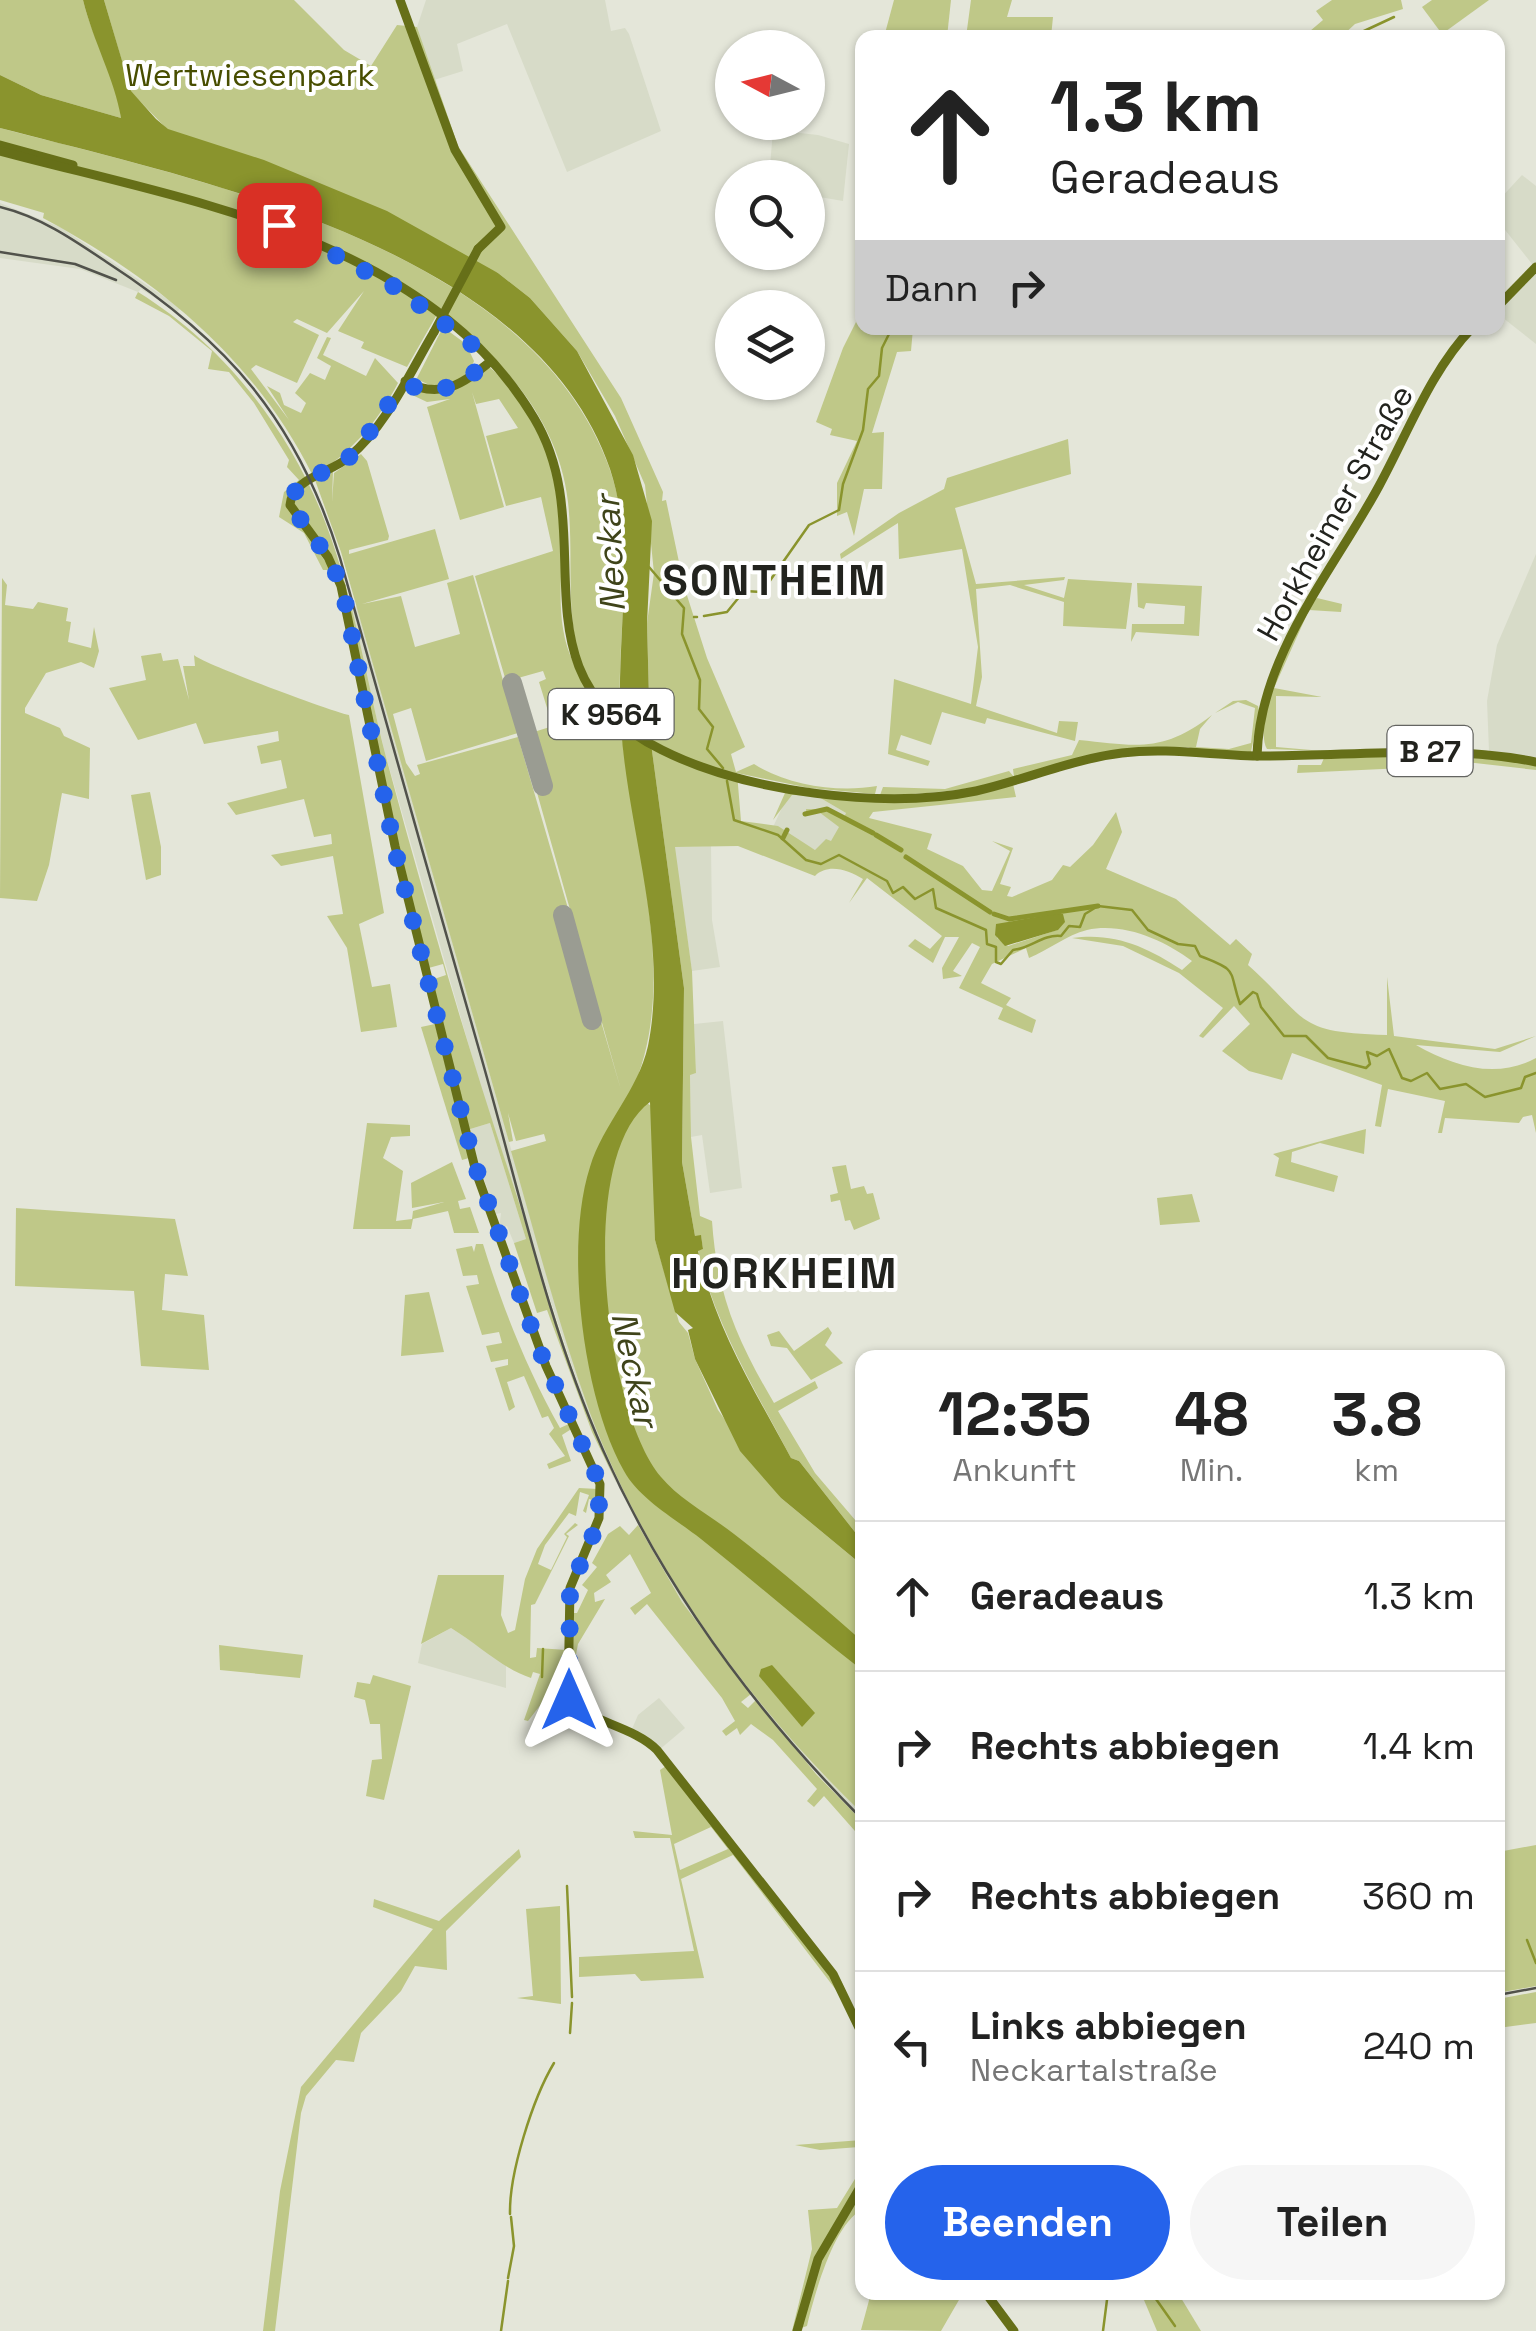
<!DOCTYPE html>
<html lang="de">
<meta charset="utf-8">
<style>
body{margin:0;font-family:"Space Grotesk",sans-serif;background:#f6f6f6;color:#222;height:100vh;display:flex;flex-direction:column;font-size:38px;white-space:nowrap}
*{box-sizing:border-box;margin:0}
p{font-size:32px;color:#767676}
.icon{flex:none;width:55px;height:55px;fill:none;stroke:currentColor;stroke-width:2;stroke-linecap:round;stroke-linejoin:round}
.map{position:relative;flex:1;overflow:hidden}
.sheet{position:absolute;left:855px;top:1350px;width:650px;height:950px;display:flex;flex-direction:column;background:#fff;border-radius:20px;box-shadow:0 2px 8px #0004}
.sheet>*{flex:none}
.banner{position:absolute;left:855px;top:30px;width:650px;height:305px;border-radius:20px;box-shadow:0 2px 8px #0004;background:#fff;color:#222;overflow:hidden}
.needle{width:65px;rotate:277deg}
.controls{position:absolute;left:715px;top:30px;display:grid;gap:20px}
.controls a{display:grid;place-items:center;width:110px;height:110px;border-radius:50%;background:#fff;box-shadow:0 2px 8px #0004;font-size:50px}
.pin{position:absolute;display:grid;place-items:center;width:85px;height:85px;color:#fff;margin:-42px;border-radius:20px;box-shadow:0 5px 15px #0006}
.me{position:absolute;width:110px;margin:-55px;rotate:0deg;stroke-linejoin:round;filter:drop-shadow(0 0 8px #0008)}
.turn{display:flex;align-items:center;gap:35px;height:210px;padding:0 30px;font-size:45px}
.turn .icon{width:130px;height:130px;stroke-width:2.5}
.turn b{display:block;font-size:70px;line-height:85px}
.then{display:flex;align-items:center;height:95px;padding:0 30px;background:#0003;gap:20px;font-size:38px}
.eta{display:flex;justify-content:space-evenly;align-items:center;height:170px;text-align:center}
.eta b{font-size:60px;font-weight:800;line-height:70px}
.action{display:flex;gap:20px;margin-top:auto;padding:20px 30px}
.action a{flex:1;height:115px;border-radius:60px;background:#2563eb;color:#fff;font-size:40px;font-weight:800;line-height:115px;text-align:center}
.action a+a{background:#f6f6f6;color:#222}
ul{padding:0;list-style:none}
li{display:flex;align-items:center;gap:30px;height:150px;padding:0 30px;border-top:2px solid #e0e0e0}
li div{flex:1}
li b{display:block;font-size:38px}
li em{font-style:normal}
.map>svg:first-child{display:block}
.built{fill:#d7dbc8}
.green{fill:#bfc888;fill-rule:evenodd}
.water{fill:#8a942d}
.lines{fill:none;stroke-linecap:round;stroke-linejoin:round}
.stream{stroke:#8a942d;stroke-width:2.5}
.canal{stroke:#8a942d;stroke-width:5}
.runway{stroke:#9a9c92;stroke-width:20}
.major{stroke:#666f18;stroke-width:9}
.rail{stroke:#51524b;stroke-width:2.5}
.major-bridge{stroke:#666f18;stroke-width:9}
.route{stroke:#2563eb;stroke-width:18;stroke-dasharray:0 32.4}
.labels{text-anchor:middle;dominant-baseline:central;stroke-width:8;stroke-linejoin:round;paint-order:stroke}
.shield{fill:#fff;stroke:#646562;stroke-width:2.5}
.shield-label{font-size:30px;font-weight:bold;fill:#22231e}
.park-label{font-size:32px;fill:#484e00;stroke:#fff}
.street-label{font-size:32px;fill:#22231e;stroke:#fff}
.water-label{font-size:35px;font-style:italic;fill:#3f441a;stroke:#fff}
.district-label{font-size:42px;font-weight:bold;letter-spacing:2.5px;fill:#22231e;stroke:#fff}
</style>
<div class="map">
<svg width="1536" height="2331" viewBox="0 0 1536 2331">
<rect width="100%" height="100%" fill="#e4e6d9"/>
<!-- built -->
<g class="built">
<path d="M426 0H605L611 31 625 28 629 34 661 131 567 172 507 24 457 44 463 71 434 80 417 27Z"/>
<path d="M773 130 818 135 849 144 843 201 808 195V178H769Z"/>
<path d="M1522 175 1536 186V269L1498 221V201Z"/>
<path d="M0 203 60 227 181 308 177 312 141 289 138 292 80 269 0 258Z"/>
<path d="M1534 273 1536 274V344L1498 314V308Z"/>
<path d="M1536 554V759L1489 751 1487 701 1497 645Z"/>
<path d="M357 606 557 1311 604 1446 639 1521 697 1614 810 1761 862 1813V1821L792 1747 682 1602 633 1515 594 1433 483 1095 385 753 350 608Z"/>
<path d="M788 795 817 796 846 813 827 852 815 850 773 827Z"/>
<path d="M711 846 712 920 720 967 692 971 674 847Z"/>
<path d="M723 1021 742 1188 710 1193 702 1135 691 1137 690 1074 696 1073 694 1024Z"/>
<path d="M490 1123 526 1239 514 1243 507 1226 499 1229 501 1213 496 1214 467 1130Z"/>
<path d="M451 1628 500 1660 506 1666V1688L418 1663 422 1644Z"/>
<path d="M659 1698 685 1728 659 1750 632 1729 638 1715Z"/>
</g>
<!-- green -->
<g class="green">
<path d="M0 0H83C92 39 118 79 121 118L41 95 0 75Z"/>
<path d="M104 0H294L344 50 371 66 397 25 417 27 458 146 621 398 663 492 662 501 666 500 684 586 707 658 745 747 731 754 736 772 754 764C787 785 837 793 877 786L875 794 809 788 737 773 741 821 778 826 815 850 826 839 831 841 839 827 819 812 806 815V809H827L844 817 846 813 817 796 792 795 773 820 785 793 873 801 1013 784 1016 797 873 812 869 818 932 834 927 849 963 866 982 890 992 891 1010 851 992 841 1013 848 1000 884 1011 887 1007 896 1012 897 1052 880 1063 865 1070 867 1093 845 1116 812 1122 832 1106 869 1176 899 1230 945 1236 939 1252 954 1248 965C1311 1022 1294 1032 1387 1035V977L1394 1036 1495 1049 1536 1036 1500 1052 1416 1045C1453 1066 1496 1080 1536 1058V1133L1532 1115 1523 1117 1519 1123 1445 1118 1442 1133H1438L1445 1101 1388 1089 1381 1127 1375 1126 1382 1085 1292 1053 1282 1080 1249 1071 1222 1051 1250 1024 1234 1006 1203 1038 1199 1036 1223 1008 1179 973 1123 946 1072 938C1115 932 1147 947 1182 970L1192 961C1164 940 1123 922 1087 930 1067 935 1048 950 1029 958L1026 948 992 964 981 983 1011 998 1006 1005 1036 1020 1032 1033 998 1019 1003 1008 959 988 980 947 972 943 953 971 962 976 943 979 942 968 959 937H945L933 963 908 946 915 939 930 949 942 936 867 878 849 903 863 879C848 870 828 863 815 876L738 846 675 847 692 971 696 1073 690 1075 691 1137 700 1216 712 1221C717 1295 737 1340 774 1403L815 1381 818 1388 778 1411 815 1473 862 1528V1541L799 1461 791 1458C755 1389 715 1326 698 1250L703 1249 701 1236H695L682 1162 684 988 650 736 647 623 654 573 645 485 615 416 577 351 530 298 498 273 168 130 131 92ZM1053 914 1057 930 1008 946 997 938 996 925Z"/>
<path d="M894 0H951L947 37H884Z"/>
<path d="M971 0H1012L1007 17H1053L1051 37H966Z"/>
<path d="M1332 0H1401L1403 9 1355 24 1341 37H1303L1323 20 1316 11Z"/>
<path d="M1432 0H1489L1442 34 1422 7Z"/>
<path d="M0 128C201 181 529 246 609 467 640 553 612 647 622 736 634 851 681 983 631 1093L653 1107 655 1240 679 1322 688 1333 695 1359 718 1410 781 1498 862 1565V1813C748 1704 646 1562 590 1413 559 1327 536 1238 511 1151L546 1141 544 1134 516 1141 508 1113 513 1141 509 1142 341 552 315 480 333 471 332 502 334 473 361 454 367 461 389 536 388 540 349 550V554L435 529 449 579 362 604 401 596 415 647 460 634 447 583 473 575 518 733 426 761 411 708 393 714 406 763 415 776 420 774 417 765 518 737 621 1090 521 736 614 707 552 724 539 682 546 679 543 671 518 678 532 730 521 732 475 576 553 551 541 497 506 506 486 436 518 428 499 399 476 404 472 392 504 507 460 520 427 407 450 399 427 402 408 393 413 390 450 393 489 367C541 406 563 487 562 549 561 589 556 627 574 664L580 661C565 607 574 556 568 502 559 421 502 357 439 311L407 367 361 348 364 342 338 331 364 291 327 333 297 319 293 322 319 335 297 383 256 365 251 369 289 420 267 386 280 393 284 405 301 413 306 403 295 393 310 373 325 380 331 366 317 358 327 337 331 338 323 355 366 376 375 358 398 383C377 423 351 453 313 476 254 358 158 280 43 218L44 213 0 200Z"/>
<path d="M138 292C219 342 283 421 320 509 353 589 365 675 386 757 422 891 461 1025 504 1157 541 1267 569 1376 617 1484L592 1432 547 1310 537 1313 514 1243 526 1239 490 1123 467 1130 428 981 446 975 443 964 425 969 339 572 312 542 331 570H323L304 533 279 517 284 492 299 480 287 467 289 460 254 403 229 372 208 369 212 351 169 316 135 298Z"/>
<path d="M862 310V328H913L911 351 897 352 872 433 884 432 882 489H864L854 536 847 512 837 516V483L857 441 830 435 832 429 816 422 843 348Z"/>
<path d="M443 327 466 344 474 361C465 384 436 394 417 378Z"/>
<path d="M1068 439 1071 474 955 508 976 584 1065 577 1064 580 1024 585 1064 598 1068 579 1132 583 1126 629 1063 626 1064 602 1010 585 976 589 982 677 976 706 1057 733 1059 721 1078 722 1075 741 987 718 985 724 942 712 931 745 901 735 896 750 930 761 928 766 888 754 894 679 971 704 978 647 962 549 899 559 898 523 841 559 840 554 899 513 944 489 947 478Z"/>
<path d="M2 578 7 585 5 605 33 609 38 602 68 608 66 621 71 622 68 642 91 648 94 627 99 651 94 668 81 662 46 673 25 708V713L60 728 64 736 90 748 89 799 62 793 49 865 37 901 0 898Z"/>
<path d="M1137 583 1202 586 1199 636 1136 632 1131 642 1132 624H1184L1185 606 1146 603 1144 609 1138 607Z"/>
<path d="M1317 598 1342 604 1341 612 1309 610 1274 688 1322 697 1276 696V747L1323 751 1267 749C1251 722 1297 620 1317 598Z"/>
<path d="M161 653 163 661 178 659 189 700 183 666H195L194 655C201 663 331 711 349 715L384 913 359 924 372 987 390 984 397 1027 361 1032 347 948 327 916 343 914 333 856 281 866 271 855 332 844 331 834 314 837 304 799 236 815 227 803 287 788 281 760 261 764 257 746 279 741 278 731 204 744 196 723 138 740 109 688 146 680 141 656Z"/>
<path d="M1246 700 1258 706 1259 711 1251 752 1193 749 1188 747C1124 747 1066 769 1004 782 962 790 923 795 880 795L883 787 945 789 1009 771 1014 777 1013 769 1072 755 1079 740C1137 746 1163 753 1212 715L1200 729 1196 747 1229 749 1251 743 1255 708 1238 702 1215 713 1233 701Z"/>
<path d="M1415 753 1536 763V770L1431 758 1404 768 1297 773 1298 765H1321L1324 758Z"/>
<path d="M150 792 161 847V875L146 880 131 795Z"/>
<path d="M435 1024 469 1158 462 1160 421 1027Z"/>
<path d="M367 1123 410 1125V1136L391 1137 383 1158 403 1171 396 1221 412 1219 413 1211 444 1202 412 1208 411 1183 452 1162 466 1199 458 1201 460 1209 470 1207 479 1233H454L448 1211 413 1219 411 1229H353Z"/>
<path d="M1366 1129 1364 1154 1320 1143 1292 1152 1291 1162 1338 1176 1334 1192 1275 1176 1279 1158 1273 1154Z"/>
<path d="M846 1165 851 1189 864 1186 867 1194 873 1193 880 1219 854 1230 850 1220 845 1221 840 1200 831 1202 830 1195 838 1193 832 1167Z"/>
<path d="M1192 1194 1200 1222 1160 1225 1157 1198Z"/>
<path d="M16 1208 175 1219 188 1276 165 1274 162 1310 204 1315 209 1370 141 1366 134 1291 15 1286Z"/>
<path d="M476 1244H483C503 1309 527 1369 560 1428L571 1423 573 1428 562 1435 571 1461 549 1469 547 1464 565 1456 549 1434 554 1428 548 1416 542 1418 524 1376 507 1382 515 1407 509 1411 495 1368 508 1365V1359L491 1362 486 1346 502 1343 499 1332 482 1335 466 1286 479 1284 477 1275 463 1276 456 1249 472 1246 474 1252Z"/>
<path d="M429 1292 444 1352 401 1356 405 1295Z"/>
<path d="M828 1327 832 1333 825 1345 843 1363 811 1380 787 1348 771 1346 767 1335 779 1331 794 1351Z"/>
<path d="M579 1488 598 1489V1502L589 1499 586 1513 583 1511 589 1495 580 1492 576 1516 569 1513 545 1545 538 1564 551 1570 567 1537 564 1534 575 1523 578 1525 566 1534 569 1536 535 1604 531 1605 530 1658 536 1657 537 1648 567 1650 564 1685 555 1686 528 1721 524 1720 540 1674 533 1672 531 1678C503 1669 479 1645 451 1628L421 1644 438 1575H504L501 1615 508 1633 515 1630 525 1579 537 1549Z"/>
<path d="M638 1525 682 1602 751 1694 741 1702 748 1708 756 1700 816 1774 862 1821V1839L824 1796 814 1807 807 1801 817 1789 773 1740 751 1724 740 1735 737 1728 726 1736 722 1731 735 1721 722 1698 647 1604 635 1615 630 1608 651 1593 630 1554 606 1575 611 1582 594 1593 595 1602 605 1599 578 1644 571 1681V1613H577L588 1590 582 1585 597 1567 592 1563 608 1534 620 1526 629 1535Z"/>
<path d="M219 1645 303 1655 300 1678 220 1670Z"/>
<path d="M373 1675 411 1686 384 1800 366 1796 372 1760 382 1759 380 1724H370L365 1700 354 1697 357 1682 370 1684Z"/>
<path d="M669 1764 841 1981 862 2028V2047L849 2007 733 1855 681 1879 704 1978 641 1981 635 1974 579 1977V1957L694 1951 670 1838H635L633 1831 672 1835 660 1770ZM711 1827 728 1849 680 1870 674 1844Z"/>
<path d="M1536 1845V1986L1498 1993V1852Z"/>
<path d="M519 1849 521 1857 446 1931 447 1970 415 1966 401 1991 361 2033 354 2062 336 2060 306 2096 301 2113 275 2331H263L280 2191 301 2087 433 1929 373 1907 374 1899 439 1921Z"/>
<path d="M560 1906 561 2004 517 1998 533 1996 526 1909Z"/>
<path d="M1536 1992V2023L1498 2028V1999Z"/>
<path d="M862 2140V2210C834 2223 814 2296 807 2326L792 2331 812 2249 808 2210 837 2208 858 2174 855 2154 860 2153 859 2147 820 2150 795 2145Z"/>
<path d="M871 2293V2292L963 2293 941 2331 861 2330Z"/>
<path d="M1141 2293H1178L1201 2331H1157Z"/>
</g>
<!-- water -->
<g class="water">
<path d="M83 0H104L131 91 156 119 168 129 264 160 387 211 498 273 530 298 577 351 633 455 652 521 647 623 650 736 684 988 682 1162 695 1236 701 1235 703 1249 698 1251C715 1328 754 1389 791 1458L799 1461 862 1541V1565L781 1498 740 1451 695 1359 688 1330 693 1328 675 1312 655 1240 650 1102C574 1158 606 1412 661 1477 679 1499 711 1516 734 1534 778 1568 820 1604 862 1641V1670C808 1628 755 1582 701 1539 677 1520 639 1499 624 1471 583 1399 564 1247 590 1167 603 1124 638 1091 648 1046 669 941 628 831 621 727 615 641 637 551 610 469 535 248 199 180 0 128V75L41 95 121 118C115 80 93 41 83 0Z"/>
<path d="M1053 914H1063L1065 922 1058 930 1005 946 995 935 996 924Z"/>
<path d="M772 1665 815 1713 802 1727 759 1676 761 1669Z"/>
</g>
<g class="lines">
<!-- stream -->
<g class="stream">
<path d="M1349 38 1394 17"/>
<path d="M649 567 684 608 682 634 700 680 699 709 713 727 707 749 723 768"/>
<path d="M704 616 727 612 744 591 762 592 809 525 839 510 843 484 863 430 868 389 879 376 882 348 892 328"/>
<path d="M694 617H697"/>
<path d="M727 781 734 820 778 835 806 860 821 864 839 855 887 881 893 893 903 887 915 899 933 889 936 908 986 930 987 944 996 947V962L1001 964 1013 950C1031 948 1043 934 1061 936L1069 926 1080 927 1085 914 1098 906 1132 910 1148 930 1178 944 1195 946 1200 956C1240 971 1228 970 1240 1004L1253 992 1257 994 1261 1007 1284 1036H1306L1328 1058 1366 1068 1370 1064 1367 1052 1377 1056 1389 1049 1402 1078 1411 1081 1427 1073 1440 1089 1466 1084 1485 1097 1521 1088 1525 1077 1536 1073"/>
<path d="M542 1677 543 1649"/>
<path d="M567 1886 572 1997"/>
<path d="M1527 1940 1536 1963"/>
<path d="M570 2033 572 2003"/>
<path d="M510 2214C509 2173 533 2098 554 2063"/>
<path d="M508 2278 514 2246 511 2217"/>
<path d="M1151 2292 1175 2326"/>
<path d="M501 2331 508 2281"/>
<path d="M1103 2331 1108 2292"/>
</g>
<!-- canal -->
<g class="canal">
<path d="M805 814 827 809 873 833"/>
<path d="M876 835 901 850"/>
<path d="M783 838 787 830"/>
<path d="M906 857 990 912"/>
<path d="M994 914 1009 919 1098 906"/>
</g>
<!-- runway -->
<g class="runway">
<path d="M512 683 543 786"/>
<path d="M563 915 592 1020"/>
</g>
<!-- major -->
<g class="major">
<path d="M400 0 455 150 501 227 478 249"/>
<path d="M0 145 73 165"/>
<path d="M0 151C186 201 425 236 534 418 605 536 506 673 662 750 746 792 884 810 976 791 1025 780 1072 759 1122 753 1169 747 1216 756 1263 756 1355 756 1446 744 1536 762"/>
<path d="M1498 306 1536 267"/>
<path d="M434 332C409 374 387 425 349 457 331 473 292 478 290 505L328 557 341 586 395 846 476 1172 546 1366 600 1484 599 1518 570 1588 568 1697C582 1721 633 1725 657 1750L833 1974 862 2034"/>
<path d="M405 381C440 401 464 383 491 361"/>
<path d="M1257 756C1260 655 1333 571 1379 486 1407 435 1431 370 1472 328"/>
<path d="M985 2292 1014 2331"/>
<path d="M797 2331 818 2259 862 2184"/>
</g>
<!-- rail -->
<g class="rail">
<path d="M0 207C41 217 74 240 108 263 228 341 297 420 340 558 387 725 434 893 482 1060 519 1190 548 1326 603 1450 664 1588 756 1712 862 1819"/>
<path d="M0 252 75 264 116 280"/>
<path d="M1498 1995 1536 1988"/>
</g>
<!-- major-bridge -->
<path class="major-bridge" d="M434 332 478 249"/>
</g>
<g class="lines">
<!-- route -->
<path class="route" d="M279 225 397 288 478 349 475 372C441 403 427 377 402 391 384 402 368 442 348 458 330 473 293 478 290 505L328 557 342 586 394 846 473 1159 539 1349 600 1484 598 1523 570 1589 569 1700"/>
</g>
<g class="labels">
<!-- shield labels -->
<g class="shield">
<rect x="548.5" y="689" width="125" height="50" rx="8"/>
<rect x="1387.5" y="726" width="85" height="50" rx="8"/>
</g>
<g class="shield-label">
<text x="611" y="714">K 9564</text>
<text x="1430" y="751">B 27</text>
</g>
<!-- park labels -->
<g class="park-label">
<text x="250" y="75">Wertwiesenpark</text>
</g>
<!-- street labels -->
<g class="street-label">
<text transform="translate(1335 513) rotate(-61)">Horkheimer Straße</text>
</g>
<!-- water labels -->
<g class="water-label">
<text transform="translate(610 554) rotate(-93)">Neckar</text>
<text transform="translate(635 1369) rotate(78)">Neckar</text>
</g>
<!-- district labels -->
<g class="district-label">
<text x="775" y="580">SONTHEIM</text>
<text x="785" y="1273">HORKHEIM</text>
</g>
</g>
</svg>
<div class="controls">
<a><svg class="needle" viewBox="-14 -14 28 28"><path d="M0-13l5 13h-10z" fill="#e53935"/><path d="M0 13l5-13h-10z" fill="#767676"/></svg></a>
<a><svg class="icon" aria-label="search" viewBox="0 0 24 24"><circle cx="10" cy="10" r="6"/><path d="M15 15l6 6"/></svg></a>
<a><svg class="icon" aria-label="layers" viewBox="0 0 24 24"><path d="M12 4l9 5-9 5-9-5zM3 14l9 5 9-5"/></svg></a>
</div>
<div class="pin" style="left:279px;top:225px;background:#d93025"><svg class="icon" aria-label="arrive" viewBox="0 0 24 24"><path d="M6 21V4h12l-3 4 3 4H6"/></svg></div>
<svg class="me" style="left:569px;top:1700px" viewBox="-20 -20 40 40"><path d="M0-17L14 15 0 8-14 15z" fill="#2563eb" stroke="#fff" stroke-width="4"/></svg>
<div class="banner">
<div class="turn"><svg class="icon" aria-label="ahead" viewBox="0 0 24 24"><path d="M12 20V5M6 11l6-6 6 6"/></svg><div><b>1.3 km</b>Geradeaus</div></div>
<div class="then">Dann<svg class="icon" aria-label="right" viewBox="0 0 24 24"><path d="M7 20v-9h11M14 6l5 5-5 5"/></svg></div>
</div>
<section class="sheet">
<div class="eta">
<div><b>12:35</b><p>Ankunft</p></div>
<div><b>48</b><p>Min.</p></div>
<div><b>3.8</b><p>km</p></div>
</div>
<ul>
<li><svg class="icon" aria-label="ahead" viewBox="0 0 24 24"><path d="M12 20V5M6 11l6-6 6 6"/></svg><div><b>Geradeaus</b></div><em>1.3 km</em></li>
<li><svg class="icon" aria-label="right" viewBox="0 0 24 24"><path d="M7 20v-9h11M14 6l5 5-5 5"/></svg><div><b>Rechts abbiegen</b></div><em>1.4 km</em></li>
<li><svg class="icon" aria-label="right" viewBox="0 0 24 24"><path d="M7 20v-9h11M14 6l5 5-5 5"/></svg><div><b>Rechts abbiegen</b></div><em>360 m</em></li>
<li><svg class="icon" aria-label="left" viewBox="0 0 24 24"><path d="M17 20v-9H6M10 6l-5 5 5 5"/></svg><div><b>Links abbiegen</b><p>Neckartalstraße</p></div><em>240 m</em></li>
</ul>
<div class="action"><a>Beenden</a><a>Teilen</a></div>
</section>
</div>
